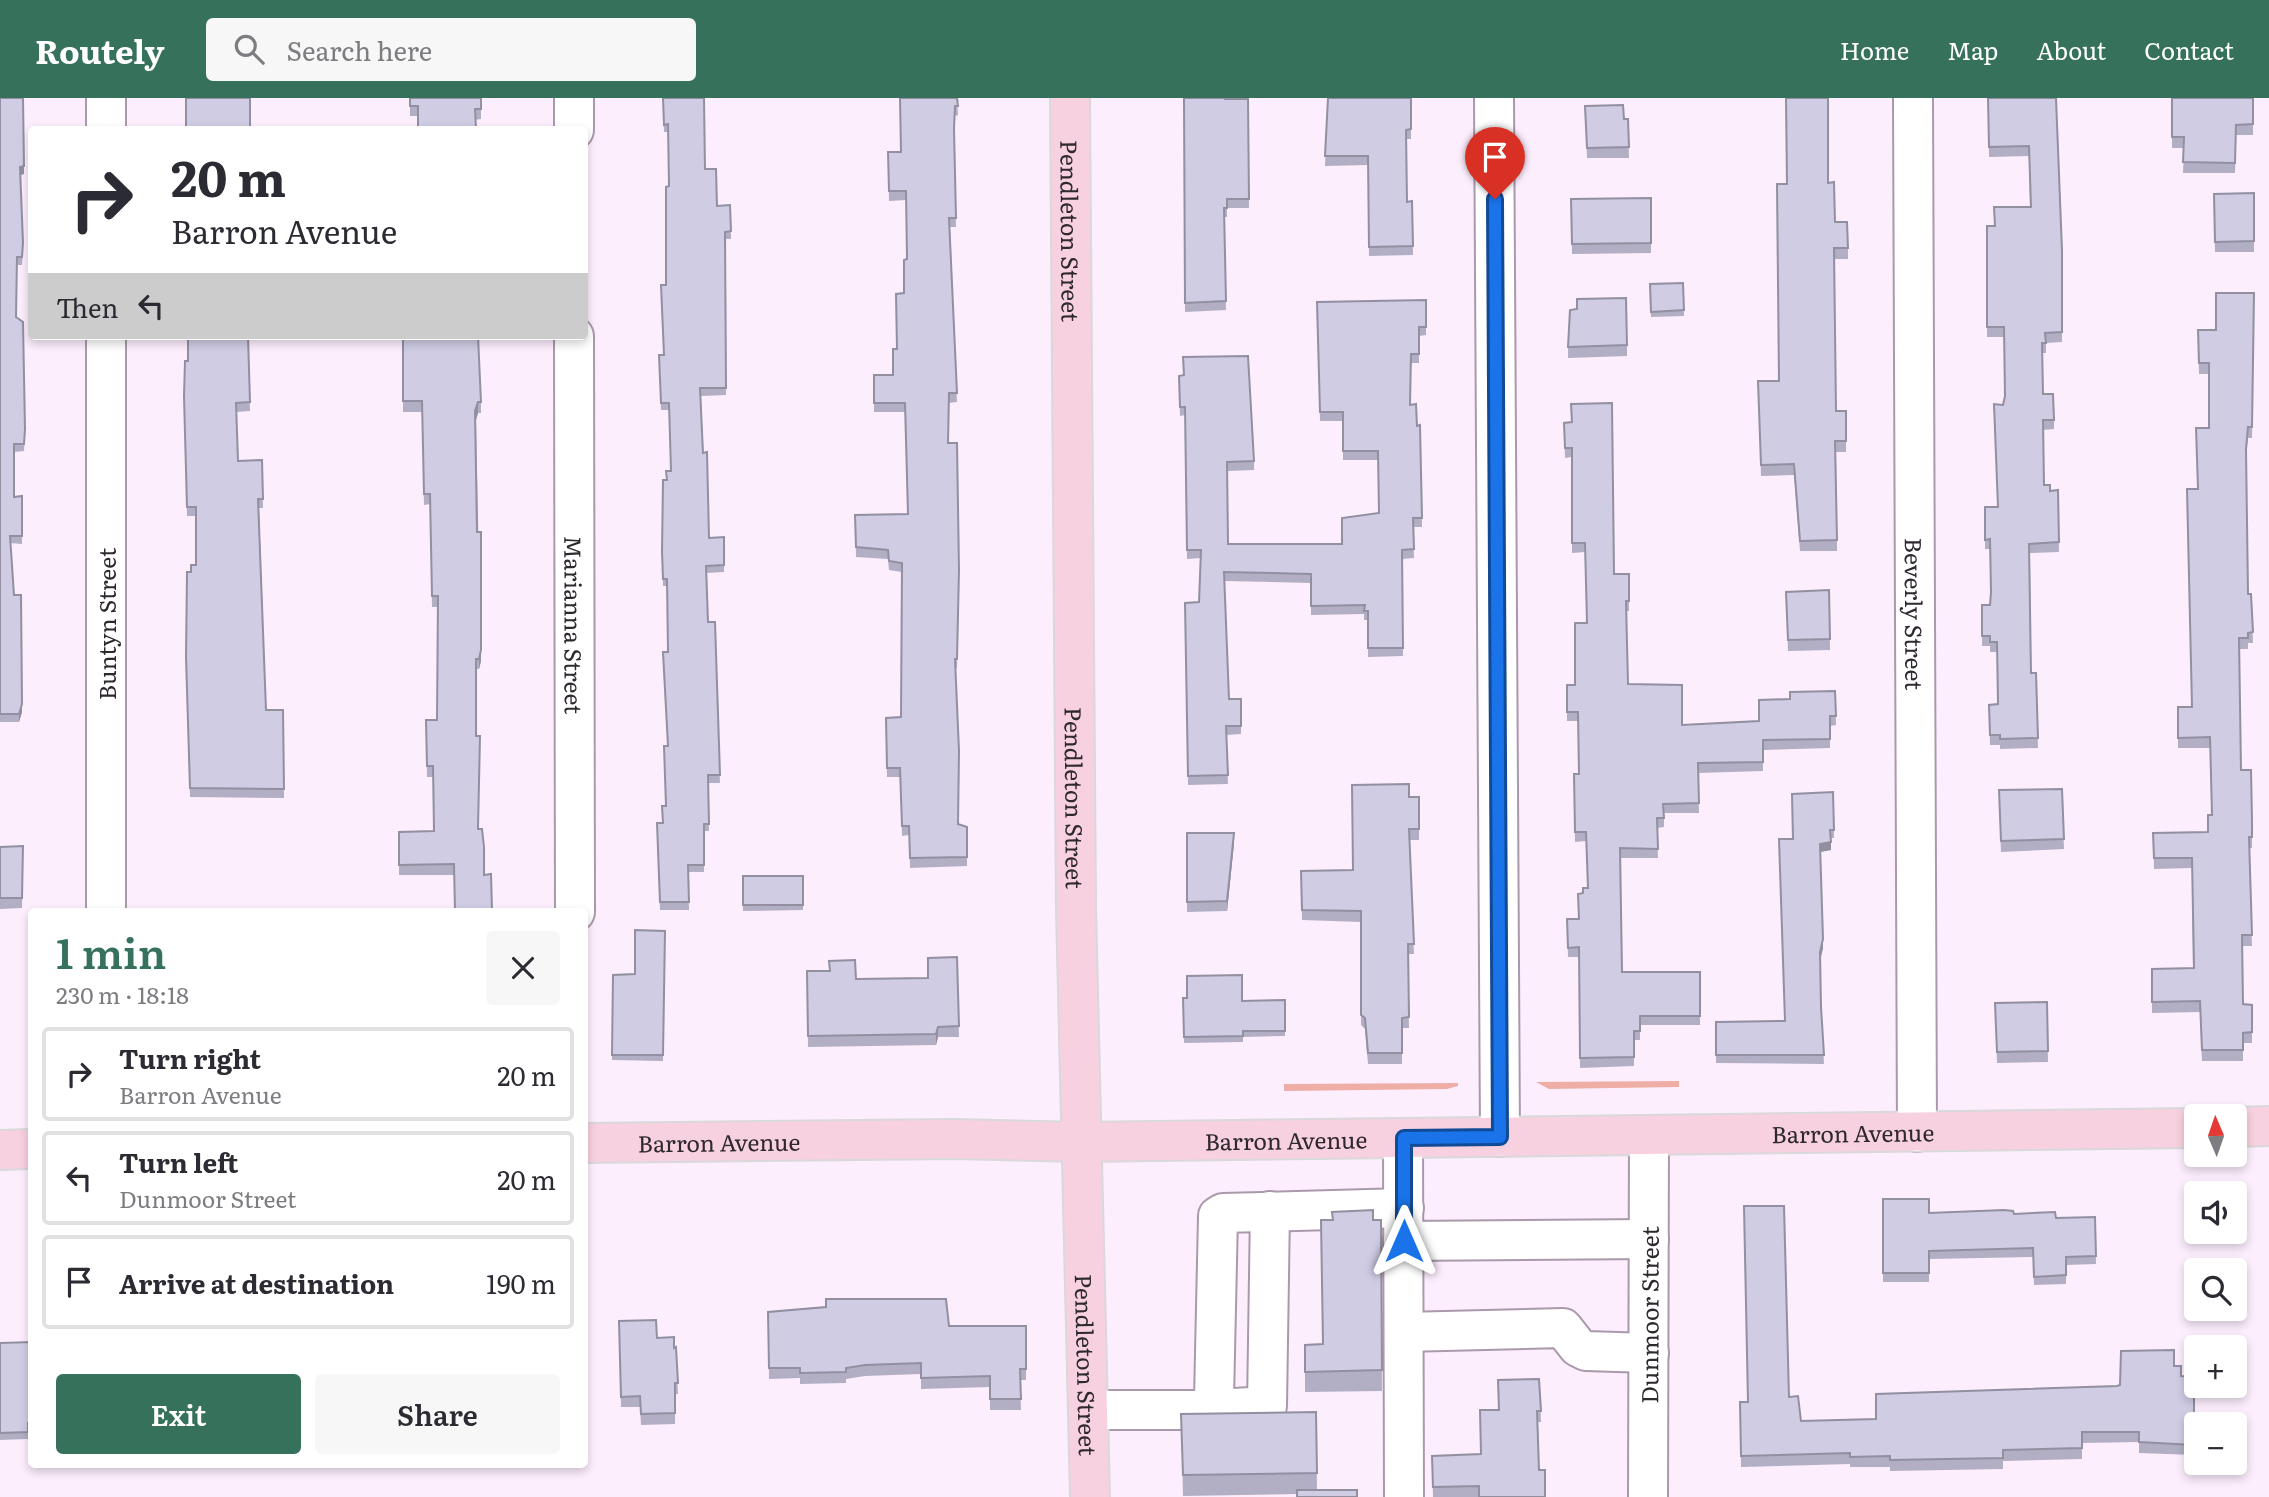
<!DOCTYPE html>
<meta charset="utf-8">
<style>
body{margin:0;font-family:Literata,serif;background:#f7f7f7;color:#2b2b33;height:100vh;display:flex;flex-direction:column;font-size:26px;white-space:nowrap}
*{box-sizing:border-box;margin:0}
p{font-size:23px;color:#7c7c81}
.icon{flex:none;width:38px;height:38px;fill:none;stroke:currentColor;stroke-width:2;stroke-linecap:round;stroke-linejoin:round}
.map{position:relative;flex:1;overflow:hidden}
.side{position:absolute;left:28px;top:810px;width:560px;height:560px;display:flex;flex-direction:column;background:#fff;border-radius:7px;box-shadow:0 4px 10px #0003}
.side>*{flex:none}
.hud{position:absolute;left:28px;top:28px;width:560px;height:214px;border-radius:7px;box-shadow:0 4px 10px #0003;background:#fff;color:#2b2b33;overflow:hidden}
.needle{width:46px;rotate:358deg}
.fabs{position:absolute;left:2184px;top:1006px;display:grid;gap:14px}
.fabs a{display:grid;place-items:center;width:63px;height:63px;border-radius:7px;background:#fff;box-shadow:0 4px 10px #0003;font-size:35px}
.pin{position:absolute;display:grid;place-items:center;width:60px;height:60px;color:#fff;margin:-72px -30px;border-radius:50% 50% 50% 0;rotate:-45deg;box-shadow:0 0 7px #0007}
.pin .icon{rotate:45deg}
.me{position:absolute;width:77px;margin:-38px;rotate:0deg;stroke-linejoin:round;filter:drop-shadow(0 0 5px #0008)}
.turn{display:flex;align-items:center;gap:24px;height:147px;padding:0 28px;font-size:32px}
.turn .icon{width:91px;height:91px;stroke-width:2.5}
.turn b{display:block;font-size:49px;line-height:60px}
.then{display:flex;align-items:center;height:66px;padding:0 28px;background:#0003;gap:14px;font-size:26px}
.round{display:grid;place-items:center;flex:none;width:74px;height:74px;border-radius:7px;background:#f7f7f7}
.head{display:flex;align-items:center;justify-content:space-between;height:119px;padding:0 28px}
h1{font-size:42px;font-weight:600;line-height:52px;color:#35715b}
.button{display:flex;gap:14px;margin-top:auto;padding:14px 28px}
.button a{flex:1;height:80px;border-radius:7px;background:#35715b;color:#fff;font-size:28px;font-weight:600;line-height:80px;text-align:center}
.button a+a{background:#f7f7f7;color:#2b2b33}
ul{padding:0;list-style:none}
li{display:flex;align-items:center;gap:21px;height:94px;margin:0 14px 10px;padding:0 14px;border:4px solid #e1e1e2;border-radius:7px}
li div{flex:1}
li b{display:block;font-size:26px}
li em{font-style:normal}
header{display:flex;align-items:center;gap:42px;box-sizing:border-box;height:98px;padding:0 35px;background:#35715b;color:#fff}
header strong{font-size:33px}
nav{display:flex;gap:38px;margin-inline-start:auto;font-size:24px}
.search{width:490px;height:63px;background:#f7f7f7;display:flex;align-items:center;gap:18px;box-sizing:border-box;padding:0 24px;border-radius:7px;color:#7c7c81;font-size:26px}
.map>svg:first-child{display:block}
.green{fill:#eeaea6}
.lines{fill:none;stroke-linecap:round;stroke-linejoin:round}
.minor-casing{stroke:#aa99ab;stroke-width:42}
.major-casing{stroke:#d9d8da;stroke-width:42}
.minor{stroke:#fff;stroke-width:38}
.major{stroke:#f8d1e0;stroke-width:38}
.wall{fill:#b2afc4}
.shaded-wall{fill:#918fa0}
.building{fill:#cfcce4;stroke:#918fa0;stroke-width:2}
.route-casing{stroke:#114b97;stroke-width:18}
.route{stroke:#1a73e8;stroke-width:12}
.labels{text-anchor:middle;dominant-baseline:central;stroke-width:5;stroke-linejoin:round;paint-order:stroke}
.street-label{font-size:23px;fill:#2e282f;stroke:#fff}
</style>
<header>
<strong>Routely</strong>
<div class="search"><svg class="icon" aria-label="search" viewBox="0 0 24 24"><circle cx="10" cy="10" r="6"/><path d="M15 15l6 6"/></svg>Search here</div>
<nav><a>Home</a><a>Map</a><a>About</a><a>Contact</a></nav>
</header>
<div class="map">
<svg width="2269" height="1399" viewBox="0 0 2269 1399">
<rect width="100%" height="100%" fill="#fdeefe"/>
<!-- green -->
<g class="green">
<path d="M1679 983V989L1549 991 1536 984Z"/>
<path d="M1458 985V988L1447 991 1284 993V986Z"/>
</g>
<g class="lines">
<!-- minor casing -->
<g class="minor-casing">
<g id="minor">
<path d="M106 0V32"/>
<path d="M574 0V32"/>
<path d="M1494 0 1500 1039"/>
<path id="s1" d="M1913 0 1917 1034"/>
<path d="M106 238V814"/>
<path id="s2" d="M574 238 575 814"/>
<path d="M1403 1040 1404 1399"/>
<path d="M1403 1143 1649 1141"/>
<path d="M1404 1234 1563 1230 1578 1249 1586 1253 1649 1255"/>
<path d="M1211 1310 1214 1301 1218 1118 1223 1115 1404 1110"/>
<path d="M1088 1312H1201L1267 1308 1270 1113"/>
<path id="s3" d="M1648 1399 1649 1037"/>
</g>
</g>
<!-- major casing -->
<g class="major-casing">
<g id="major">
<path id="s4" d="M1070 0 1076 811 1090 1399"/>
<path d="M2235 1029 2269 1028"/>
<path id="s5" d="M584 1045 955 1041 1080 1044 2196 1030"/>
<path d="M0 1052 32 1051"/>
</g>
</g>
<!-- minor -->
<use href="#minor" class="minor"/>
<!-- major -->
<use href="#major" class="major"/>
</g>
<!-- wall -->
<g class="wall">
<path d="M0 0 24 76 20 77 23 153 22 167H17L16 219 25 338 24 353 14 354V399L22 398V446L10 445 22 614 19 624H0Z"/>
<path d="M410 0H481V21L475 22 476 32H418V18H410Z"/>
<path d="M663 0 705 71 717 108 731 133V141H725L726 297 701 298 703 355 709 440 724 439V474L707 475 708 524H715L720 685H708L709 733H704V774H688L689 812H660L657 732 663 725 665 708 668 648 667 488H663L662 453 666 382 671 373 669 312H661L659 264 663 257 669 88 668 34H664Z"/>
<path d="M957 0 958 17 955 18 954 36 956 129H950L957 304 949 305 948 345 959 482 957 570H955L958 726 967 729V768L910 770 909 737 902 738 900 679H887L886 620 901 619 902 474 889 472 888 461 856 459 855 417 908 416 905 314H874V277H893L904 195 907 161 906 102 889 103 888 54H901Z"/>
<path d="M1184 0 1225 1H1248L1249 110H1227V119H1224L1226 212 1185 214Z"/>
<path d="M1328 0H1411V41H1406L1407 104 1412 103 1413 157 1369 158 1368 67 1325 68Z"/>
<path d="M1988 0H2056L2062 153V244L2046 245V255H2042L2043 296 2054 322V331L2043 332 2044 387 2050 393 2058 392 2059 454 2030 455 2031 575H2036L2038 650 2000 651V647H1990L1989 607 1998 606 1997 554H1990V548H1982V507H1990L1991 495 1990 451H1985V409H1997L2003 307 2005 299 2004 239H1987V128H1994L2030 109 2029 58 1989 59Z"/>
<path d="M2172 0H2253V37H2236L2235 75H2183L2184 50H2172Z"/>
<path d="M1585 8 1624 21H1628L1629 60H1587Z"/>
<path d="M1828 85 1835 124 1848 150V161H1834L1836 313 1846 343V354H1836L1837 453H1800L1794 377 1761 378 1758 283H1779L1787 86Z"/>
<path d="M2254 95V154H2215L2214 96Z"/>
<path d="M1651 100V155L1572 156 1571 101Z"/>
<path d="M1683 185 1684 218 1651 219 1650 186Z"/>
<path d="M2254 195 2252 340H2248L2246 360 2248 496H2251L2253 545H2248V551H2239L2241 672 2252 722V750H2249L2252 848H2242L2243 906 2252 907V945H2243V963H2202L2200 914 2152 915V871L2193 870 2192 770 2154 771 2153 735 2208 734 2212 717 2210 650H2178V609H2192L2198 391 2209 330V276H2199L2198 232H2216Z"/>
<path d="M1426 202V237L1419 238V265H1411L1410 307 1417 328 1420 327 1422 429H1413L1414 460 1402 461 1403 558 1368 559V522H1364V516L1311 517V485L1224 483 1229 601 1241 628V636L1226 637 1228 686 1188 687 1185 505 1199 504 1201 460 1187 461 1185 317 1180 318 1179 286 1184 277 1254 363V372L1227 373 1228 446H1342L1379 415 1378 362H1343V323H1320L1317 204Z"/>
<path d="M1577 211 1627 247V258L1568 260V249Z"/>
<path d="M248 238 250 313 236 314 238 363 262 362 263 410H259L266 612H283L284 700 190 699 186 569 191 474 196 467V418H187L184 298 188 263Z"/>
<path d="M403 238 481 304V315H478L476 323 481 563 479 571H476L475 606 478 731 484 777 491 776 492 814H455L454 777H399V734L434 733 433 679H427L426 622H437L438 509H432L430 406 424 407 422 314H403Z"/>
<path d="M1564 325 1614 476H1629V513H1626L1628 586 1682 627 1759 623 1790 601 1835 593 1836 627 1830 628V650L1763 652V673L1698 675 1699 715H1664V729L1657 730 1658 760H1620L1622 874H1700V927H1640V942H1634V968L1580 970 1579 859H1568L1567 821H1579L1583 795 1588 790 1586 743 1575 744 1574 676H1579L1578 623H1567V587H1575L1587 525 1585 454 1572 455V359L1565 360Z"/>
<path d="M1829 492 1830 552 1788 553 1786 494Z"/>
<path d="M2062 691 2064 751 2001 754 1999 703Z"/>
<path d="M1792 696 1834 732V740H1830L1831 752 1820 754 1823 850 1820 862 1821 909 1824 966 1716 965V924L1784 923 1793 741Z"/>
<path d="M1409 699H1419V742H1409L1414 856H1408L1409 930H1402V966H1368L1365 931 1361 927V824L1302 822 1301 773 1353 772Z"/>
<path d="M1187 735 1234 745 1227 813 1187 814Z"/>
<path d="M23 748 22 810 0 811V749Z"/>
<path d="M743 778H803V812L743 813Z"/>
<path d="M665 833 663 963 612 962 613 877 635 876Z"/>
<path d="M957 859 959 939H938L936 947 808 949 807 873 856 881 928 880Z"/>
<path d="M1183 900 1242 903 1285 902V938L1243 939V944L1184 945Z"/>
<path d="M2047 904 2048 964 1997 965 1995 905Z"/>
<path d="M1883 1101 1929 1115 2014 1116 2056 1120 2095 1119 2096 1166 2066 1167V1186L2034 1187 2033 1159 1929 1161V1184H1883Z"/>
<path d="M1373 1122H1381L1382 1293 1305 1294V1247L1323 1246Z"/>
<path d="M768 1214 949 1228H1026V1282H1020L1021 1312H990V1289L921 1291V1276L865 1278 846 1281V1285L800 1286V1280L769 1281Z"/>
<path d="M619 1223 657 1240 674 1250 676 1249 678 1296H675V1326L641 1327 640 1309H621Z"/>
<path d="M32 1244V1332H28V1341L0 1342V1245Z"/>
<path d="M2174 1268 2181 1278 2194 1279V1357L2139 1355V1344L2082 1345V1361L2003 1363V1371L1890 1373V1369H1850V1366L1741 1369 1740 1304 1789 1299 1801 1323 1876 1321 2117 1288Z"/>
<path d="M1539 1281 1541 1324H1538L1539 1372 1545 1399H1433L1432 1358 1480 1356 1498 1312Z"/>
<path d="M1316 1314 1317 1392 1297 1396 1183 1398 1181 1316Z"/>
</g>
<!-- shaded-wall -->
<g class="shaded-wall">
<path d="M24 68V76L20 77V69Z"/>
<path d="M478 304V315L475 324V313Z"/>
<path d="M481 552V563L479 571V561Z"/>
<path d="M22 606V614L19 624V616Z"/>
<path d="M1234 735V745L1227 813V803Z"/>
<path d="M1831 744V752L1820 754V746Z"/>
<path d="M1823 841V850L1820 863V854Z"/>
<path d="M938 929V939L936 947V936Z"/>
</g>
<!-- building -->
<g class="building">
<path d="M0 0H23L24 68 20 69 23 145 22 159H17L16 219 23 224 25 331 24 346H14V399L22 398V438H10L14 497H21L22 606 19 616H0Z"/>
<rect x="186" y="0" width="64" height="32"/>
<path d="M410 0H481V11H475L476 31 470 32H418V8H410Z"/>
<path d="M663 0H704L705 71H716L717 108 730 107 731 133 725 134 726 290H700L703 355 707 354 709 440 724 439V467L706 468 708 524H715L720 677H708L709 726H704V767H688L689 804H660L657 725H663L662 708H666L664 648H668L663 554H668L667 481H663L662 453 663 382H667L666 373H671L669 305H661L659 257H664L661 187H666V89L669 88 668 26 664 27Z"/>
<path d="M900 0H957L958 8H955L954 31 956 120H949L957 295H949L948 345H957L959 472 957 561H955L959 653 958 726 967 729V759L910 760 909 728H902L900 670H887L886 620 901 619 902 465 889 463 888 452 856 449 855 417 908 416 905 305H874V277H893V251H897L896 196 904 195V162L907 161 906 93H889L888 54H901Z"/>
<path d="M1184 0H1225V1H1248L1249 101H1227V110H1224L1226 203 1185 205Z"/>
<path d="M1328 0H1411V31L1406 32 1407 104 1412 103 1413 148 1369 149 1368 58H1325Z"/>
<path d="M1786 0H1828V85L1834 84 1835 124H1847L1848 150H1834L1836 313H1846V343H1835L1837 442 1800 443 1794 366 1761 367 1758 283H1779L1777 86H1787Z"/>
<path d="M1988 0H2056L2062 153V234L2045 235 2046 245H2042L2043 296H2053L2054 322H2043L2044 387H2050V393L2058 392 2059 444 2029 446 2031 575H2036L2038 640 2000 641V637H1990L1989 607 1998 606 1997 544H1990V538H1982V507H1990L1991 494 1990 441 1985 442V409H1998L1994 306 2003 307 2005 298 2004 229H1987V128H1995L1994 109H2031L2029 48 1989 49Z"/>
<path d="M2172 0H2253V26L2236 27 2235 65 2183 64 2184 39H2172Z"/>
<path d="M1623 7 1624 21H1628L1629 49 1587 50 1585 8Z"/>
<path d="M2254 95V143L2215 144 2214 96Z"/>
<path d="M1651 100V145L1572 146 1571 101Z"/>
<path d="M1683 185 1684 212 1651 214 1650 186Z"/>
<path d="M2216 195H2254L2252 329H2248L2246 351 2248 496H2251L2253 534 2248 535V540H2239L2241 672H2251L2252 722V739H2249L2252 837H2242L2243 906 2252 907V934L2243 935V952H2202L2200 903 2152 904V871L2194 870 2192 760H2154L2153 735 2208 734V717H2212L2210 639 2178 640V609H2192L2187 391H2198L2196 330H2209V265H2199L2198 232H2216Z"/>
<path d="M1626 200 1627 247 1568 249 1570 212 1577 211V201Z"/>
<path d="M1426 202V229H1419V256H1411L1410 307 1416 306 1417 328 1420 327 1422 420H1413L1414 451 1402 452 1403 550H1368V513H1364L1365 507 1311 508V476L1224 474 1229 601H1241V628H1226L1228 677 1188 678 1185 505 1199 504 1201 452H1187L1185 309H1180L1179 278 1184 277 1183 259 1248 258 1254 363 1227 364 1228 446H1342V420L1379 415 1378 353H1343V314H1320L1317 204Z"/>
<path d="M188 238H248L250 304 236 305 238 363 262 362 263 401H258L266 612H283L284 691 190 690 186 559 187 474H191V467H196V409H187L184 298 185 263H188Z"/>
<path d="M403 238H478L481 304H478L475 313 477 434H481V552L479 561H476V638H480L478 731H482L484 749V777L491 776 492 812 455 813 454 766 399 767V734L434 733 433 668H427L426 622H437L438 498H432L430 396H424L422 303H403Z"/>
<path d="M1612 305 1614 476H1629V503H1626L1628 586 1682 587V627L1759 623V602L1790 601V594L1835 593 1836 618H1830V641L1763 642V664L1698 665 1699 705 1663 706 1664 720H1657L1658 751 1620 750 1622 874H1700V918H1640V933H1634V959L1580 960 1579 849 1568 850 1567 821H1579L1578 796 1583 795V790H1588L1586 734H1575L1574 676H1579L1578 614H1567V587H1575V525H1587L1585 445H1572V350H1565L1564 325 1572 324 1571 306Z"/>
<path d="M1829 492 1830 541 1788 542 1786 494Z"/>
<path d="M1409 686V699H1419V731H1409L1414 846H1408L1409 919 1402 920V955H1368L1365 920 1361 917V813L1302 812 1301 773 1353 772 1352 687Z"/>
<path d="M2062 691 2064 741 2001 743 1999 692Z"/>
<path d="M1833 694 1834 732H1830L1831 744 1820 746 1823 841 1820 854 1821 909 1824 957H1716V924L1785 923 1779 741H1793L1792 696Z"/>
<path d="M1187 735H1234L1227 803 1187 804Z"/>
<path d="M23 748 22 800H0V749Z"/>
<rect x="743" y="778" width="60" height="29"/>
<path d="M635 832 665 833 663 957H612L613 877 635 876Z"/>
<path d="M957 859 959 928 938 929 936 936 808 938 807 873H830L829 863 855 862 856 881 928 880V860Z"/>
<path d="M1242 877V903L1285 902V933H1243V938L1184 939 1183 900H1187V878Z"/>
<path d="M2047 904 2048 953 1997 954 1995 905Z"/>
<path d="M1883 1101H1929V1115L2004 1112 2013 1113 2014 1116 2055 1114 2056 1120 2095 1119 2096 1158 2066 1159V1177L2034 1179 2033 1150 1929 1153V1175H1883Z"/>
<path d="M1744 1108H1784L1789 1299 1798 1298 1801 1323 1876 1321V1296L2117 1288 2120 1287 2121 1253 2174 1252V1268H2181V1278L2194 1279V1347L2139 1344V1334H2082V1350L2003 1352V1360L1890 1362V1358L1850 1359V1355L1741 1358 1740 1304H1748Z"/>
<path d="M1373 1112V1122H1381L1382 1272 1305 1274V1247L1323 1246 1321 1122H1333L1332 1114Z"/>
<path d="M826 1201H946L949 1228H1026V1271H1020L1021 1301H990V1278L921 1280V1265L865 1267 846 1270V1274L800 1275V1270H769L768 1214 826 1209Z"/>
<path d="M656 1222 657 1240 674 1239V1250L676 1249 678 1285H675V1315L641 1316 640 1298 621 1299 619 1223Z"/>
<path d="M32 1244V1325H28V1334L0 1335V1245Z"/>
<path d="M1539 1281 1541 1313H1537L1539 1372H1545V1399H1479V1388L1433 1389 1432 1358 1481 1356 1480 1312H1499L1498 1282Z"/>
<path d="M1316 1314 1317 1375 1183 1377 1181 1316Z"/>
<rect x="1297" y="1392" width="60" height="7"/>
</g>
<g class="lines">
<!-- route casing -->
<g class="route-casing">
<path id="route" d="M1404 1143V1040L1500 1039 1495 101"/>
</g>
<!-- route -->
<use href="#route" class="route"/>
</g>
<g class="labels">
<!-- street labels -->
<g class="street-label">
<text stroke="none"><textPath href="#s4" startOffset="133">Pendleton Street</textPath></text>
<text stroke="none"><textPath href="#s1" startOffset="516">Beverly Street</textPath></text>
<text transform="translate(106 526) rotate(-90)">Buntyn Street</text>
<text stroke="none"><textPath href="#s2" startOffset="289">Marianna Street</textPath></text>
<text stroke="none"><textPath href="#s4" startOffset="700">Pendleton Street</textPath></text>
<text stroke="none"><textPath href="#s5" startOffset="1269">Barron Avenue</textPath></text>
<text stroke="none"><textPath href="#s5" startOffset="702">Barron Avenue</textPath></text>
<text stroke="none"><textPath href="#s5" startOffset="135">Barron Avenue</textPath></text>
<text stroke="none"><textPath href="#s3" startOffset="182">Dunmoor Street</textPath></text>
<text stroke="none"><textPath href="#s4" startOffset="1267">Pendleton Street</textPath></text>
</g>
</g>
</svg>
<div class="fabs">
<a><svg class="needle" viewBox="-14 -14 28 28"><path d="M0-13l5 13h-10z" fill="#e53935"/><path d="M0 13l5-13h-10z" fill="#7c7c81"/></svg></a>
<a><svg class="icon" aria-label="sound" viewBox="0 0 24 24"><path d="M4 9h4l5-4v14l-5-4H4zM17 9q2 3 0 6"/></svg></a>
<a><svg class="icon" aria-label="search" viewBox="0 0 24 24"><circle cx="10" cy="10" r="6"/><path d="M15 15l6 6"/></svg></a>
<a>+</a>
<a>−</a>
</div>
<div class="pin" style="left:1495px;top:101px;background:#d93025"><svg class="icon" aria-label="arrive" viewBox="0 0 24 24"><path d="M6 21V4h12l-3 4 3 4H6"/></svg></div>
<svg class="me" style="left:1404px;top:1143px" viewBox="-20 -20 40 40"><path d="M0-17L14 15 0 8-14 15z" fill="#1a73e8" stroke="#fff" stroke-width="4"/></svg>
<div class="hud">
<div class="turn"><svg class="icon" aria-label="right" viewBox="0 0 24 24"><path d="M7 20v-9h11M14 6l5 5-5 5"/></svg><div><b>20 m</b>Barron Avenue</div></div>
<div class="then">Then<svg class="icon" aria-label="left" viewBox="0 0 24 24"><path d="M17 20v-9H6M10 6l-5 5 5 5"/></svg></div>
</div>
<section class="side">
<div class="head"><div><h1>1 min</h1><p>230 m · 18:18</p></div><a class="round"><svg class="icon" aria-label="close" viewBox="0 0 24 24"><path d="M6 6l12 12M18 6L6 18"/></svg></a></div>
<ul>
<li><svg class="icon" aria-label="right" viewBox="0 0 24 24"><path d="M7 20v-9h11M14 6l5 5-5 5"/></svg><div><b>Turn right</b><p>Barron Avenue</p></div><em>20 m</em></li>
<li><svg class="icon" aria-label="left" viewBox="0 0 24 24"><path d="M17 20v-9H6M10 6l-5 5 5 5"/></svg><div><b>Turn left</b><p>Dunmoor Street</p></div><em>20 m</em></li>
<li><svg class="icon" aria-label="arrive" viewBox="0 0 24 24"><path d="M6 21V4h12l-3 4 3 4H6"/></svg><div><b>Arrive at destination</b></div><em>190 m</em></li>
</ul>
<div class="button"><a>Exit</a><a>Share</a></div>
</section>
</div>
